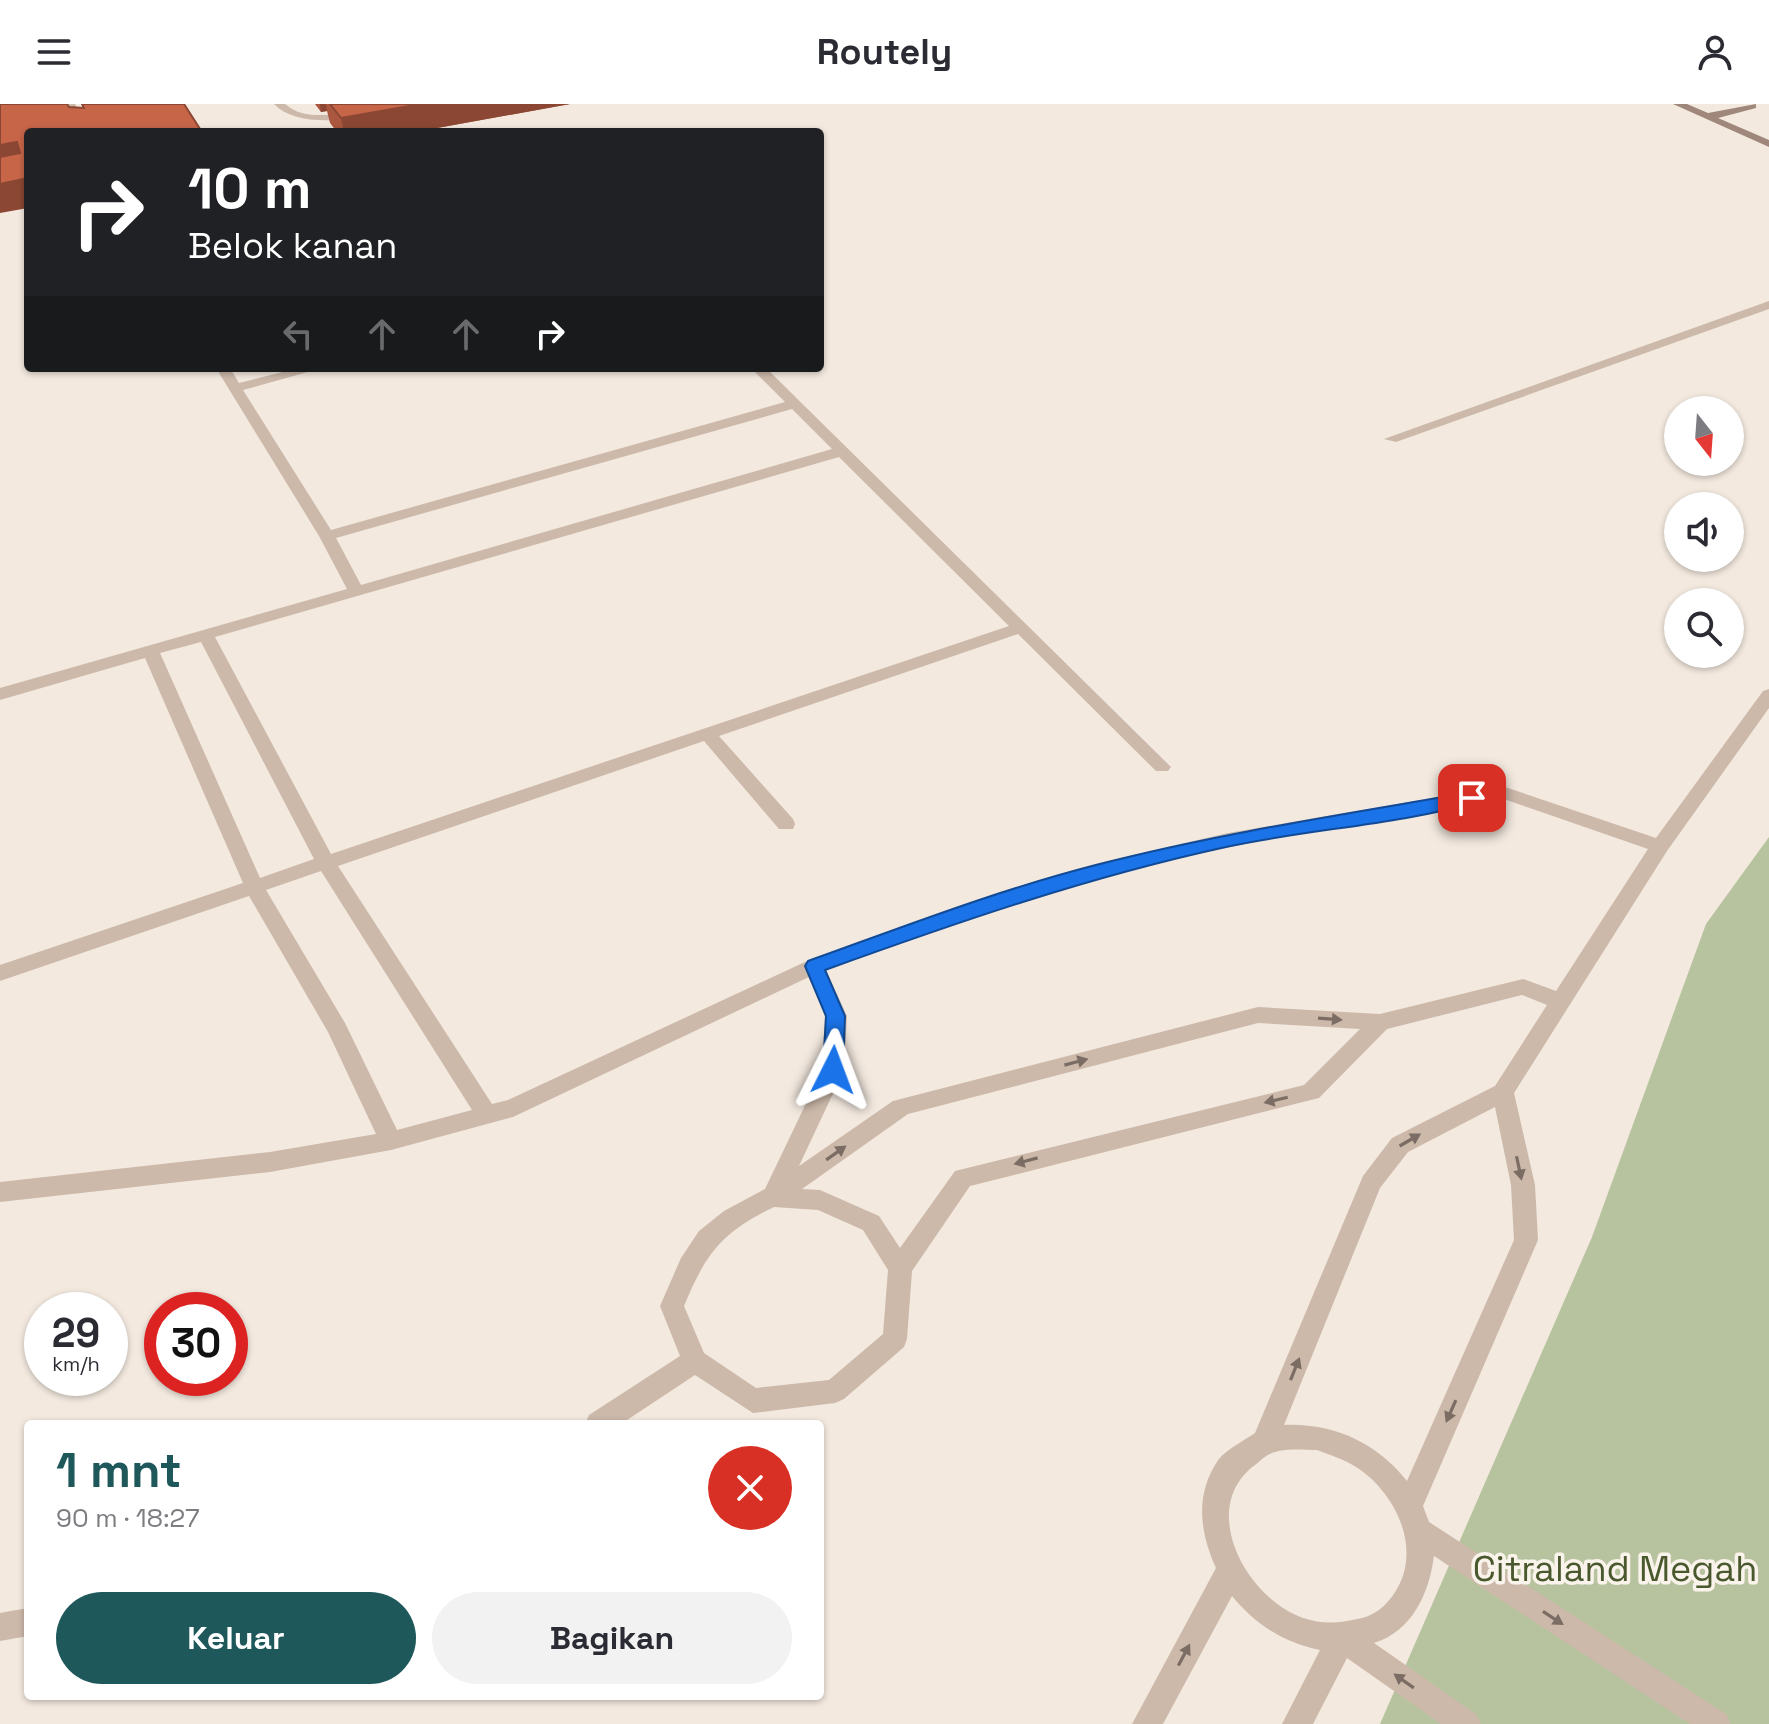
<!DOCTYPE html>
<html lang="id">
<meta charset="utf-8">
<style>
body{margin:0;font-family:"Space Grotesk",sans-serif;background:#f2f2f3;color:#2b2b33;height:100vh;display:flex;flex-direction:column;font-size:30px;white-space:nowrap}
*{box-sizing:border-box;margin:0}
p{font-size:26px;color:#7c7c81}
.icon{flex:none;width:44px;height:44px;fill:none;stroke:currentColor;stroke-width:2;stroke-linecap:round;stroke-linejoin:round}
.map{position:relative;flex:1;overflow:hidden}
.sheet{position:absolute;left:24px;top:1316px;width:800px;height:280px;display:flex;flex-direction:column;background:#fff;border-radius:8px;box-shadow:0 2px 6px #0004}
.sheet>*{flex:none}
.banner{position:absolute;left:24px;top:24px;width:800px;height:244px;border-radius:8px;box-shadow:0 2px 6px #0004;background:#202124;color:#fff;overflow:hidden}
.needle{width:52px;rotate:163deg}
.fabs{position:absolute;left:1664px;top:292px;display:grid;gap:16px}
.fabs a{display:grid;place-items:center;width:80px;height:80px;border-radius:50%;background:#fff;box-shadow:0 2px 6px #0004;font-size:40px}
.speed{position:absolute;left:24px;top:1188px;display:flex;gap:16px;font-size:40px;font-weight:700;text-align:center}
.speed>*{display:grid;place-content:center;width:104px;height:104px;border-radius:50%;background:#fff;box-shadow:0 2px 6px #0004;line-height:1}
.speed small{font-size:20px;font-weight:400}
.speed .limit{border:12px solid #d22;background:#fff;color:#111}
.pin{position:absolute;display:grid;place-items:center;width:68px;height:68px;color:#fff;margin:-34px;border-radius:16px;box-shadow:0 4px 12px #0006}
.me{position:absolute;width:88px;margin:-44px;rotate:3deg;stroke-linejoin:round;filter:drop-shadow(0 0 6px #0008)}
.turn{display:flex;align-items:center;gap:28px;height:168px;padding:0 32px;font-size:36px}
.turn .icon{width:104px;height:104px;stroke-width:2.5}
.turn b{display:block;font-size:56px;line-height:68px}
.lanes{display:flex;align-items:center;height:76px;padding:0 32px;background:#0003;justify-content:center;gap:40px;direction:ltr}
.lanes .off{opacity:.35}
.round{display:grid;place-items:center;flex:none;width:84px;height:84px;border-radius:42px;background:#f2f2f3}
.summary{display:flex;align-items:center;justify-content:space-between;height:136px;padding:0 32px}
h1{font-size:48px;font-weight:700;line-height:60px;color:#1e585b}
.button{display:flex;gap:16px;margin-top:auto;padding:16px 32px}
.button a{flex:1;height:92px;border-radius:48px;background:#1e585b;color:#fff;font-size:32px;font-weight:700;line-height:92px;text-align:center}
.button a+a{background:#f2f2f3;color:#2b2b33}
header{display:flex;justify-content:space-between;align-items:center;height:104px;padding:0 32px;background:#fff;font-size:36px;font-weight:700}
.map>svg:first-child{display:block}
.green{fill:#b7c39e}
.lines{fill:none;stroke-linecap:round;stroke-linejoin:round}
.service{fill:#ccb9aa;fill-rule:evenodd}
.minor{fill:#ccb9aa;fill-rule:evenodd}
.secondary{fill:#9f887b;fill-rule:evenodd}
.wall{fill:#ab573f}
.shaded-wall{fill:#8b4733}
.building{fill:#c76549;stroke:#8b4733;stroke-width:2}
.oneway{fill:#7b6d64}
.route{fill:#1a73e8;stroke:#114b97;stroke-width:2}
.labels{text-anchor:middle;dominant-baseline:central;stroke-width:7;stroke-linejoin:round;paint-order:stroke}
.near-park-label{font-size:36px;fill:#49582d;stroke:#faf3eb}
</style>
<header><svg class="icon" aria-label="menu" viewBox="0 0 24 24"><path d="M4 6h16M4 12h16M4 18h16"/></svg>Routely<svg class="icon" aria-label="person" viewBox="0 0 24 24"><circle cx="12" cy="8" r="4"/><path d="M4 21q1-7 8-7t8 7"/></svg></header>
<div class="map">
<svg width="1769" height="1620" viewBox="0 0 1769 1620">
<rect width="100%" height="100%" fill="#f3e9df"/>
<!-- green -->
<path class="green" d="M1769 733V1620H1380L1592 1133 1706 820Z"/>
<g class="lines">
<!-- service -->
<path class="service" d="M1769 197V205L1396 338 1384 335Z"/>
<!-- minor -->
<g class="minor">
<path d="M65 0H75L91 28H81Z"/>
<path d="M274 0H285C314 25 360 0 393 0 366 17 298 26 274 0Z"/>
<path d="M216 264H230L239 279 298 264H322L243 286 331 426 785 298 751 264H766L1171 663 1168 667H1156L1018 530 719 632 793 715 795 720 793 725H779L704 637 338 762 492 1000 508 996 807 857 1000 788 1095 760 1228 729 1502 682 1656 734 1763 587 1769 585V604L1667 747 1514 989 1535 1081 1538 1136 1423 1402 1429 1418 1726 1610 1731 1620H1690L1434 1452C1429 1490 1412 1527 1374 1539L1476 1610 1481 1620H1441L1347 1554 1313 1620H1282L1320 1546C1283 1538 1256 1521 1232 1492L1163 1620H1132L1216 1464C1200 1429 1194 1390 1219 1355 1227 1345 1245 1336 1255 1329L1363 1072 1392 1034 1495 982 1547 901 1522 891 1387 925 1319 994 970 1082 912 1167 907 1235 904 1243 844 1295 835 1299 753 1309 695 1271 621 1320H585L589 1311 680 1252 660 1202 681 1154 699 1127 724 1107 765 1085 822 966 825 912 809 873 513 1013 391 1046 270 1068 0 1098V1078L270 1048 376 1030 328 928 249 792 0 877V861L243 779 145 554 0 596V584L347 485 319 432ZM792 305 832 345 361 481 336 434ZM839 353 1009 522 331 750 215 533ZM201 538 314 755 260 774 160 549ZM1501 694 1648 745 1556 887 1523 875 1380 910 1258 903 893 997 799 1062 844 966 847 912 826 866C915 834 1004 798 1096 774 1229 739 1366 718 1501 694ZM321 767 472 1006 397 1026 345 919 266 786ZM1258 919 1360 925 1304 981 955 1067 900 1144 879 1112 820 1086 802 1085 908 1010ZM1495 1003 1511 1081 1514 1136 1407 1377C1376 1338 1333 1319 1284 1321L1380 1084 1408 1048ZM774 1103 818 1106 863 1126 888 1166 883 1230 829 1276 756 1284 704 1249 684 1202C706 1149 722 1128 774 1103ZM1317 1346C1330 1351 1344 1355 1356 1363 1394 1387 1421 1441 1398 1483 1390 1498 1378 1510 1362 1514 1341 1519 1324 1521 1303 1514 1246 1494 1197 1404 1255 1361 1261 1356 1267 1350 1275 1348 1288 1344 1304 1346 1317 1346Z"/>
<path d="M28 1504V1532L0 1537V1509Z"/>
</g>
<!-- secondary -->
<path class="secondary" d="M1673 0H1687L1708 9 1756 0V4L1718 14 1769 36V43Z"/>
</g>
<!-- wall -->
<path class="wall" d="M315 0H570L415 28H337L330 19 327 7 321 8Z"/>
<!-- shaded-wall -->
<g class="shaded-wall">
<path d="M320 0H326L327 7 321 8Z"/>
<path d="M421 0H570L415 28H344L341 14Z"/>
<path d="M17 38 27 65 0 70V41Z"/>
<path d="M28 74V104L0 109V80Z"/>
</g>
<!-- building -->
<g class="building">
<path d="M0 0H67L69 3 84 4 82 0H184L202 28H28V74L0 80V53L20 49 17 38 0 41Z"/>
<path d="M330 0H421L341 14Z"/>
</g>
<!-- one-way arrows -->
<defs><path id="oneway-solid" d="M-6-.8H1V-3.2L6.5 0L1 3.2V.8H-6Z" transform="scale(2)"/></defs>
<g class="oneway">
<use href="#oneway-solid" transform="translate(1330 915) rotate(4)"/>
<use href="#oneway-solid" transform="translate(1076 958) rotate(-15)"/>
<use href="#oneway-solid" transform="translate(1276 996) rotate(167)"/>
<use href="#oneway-solid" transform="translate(1410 1036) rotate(-30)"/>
<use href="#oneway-solid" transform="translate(836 1049) rotate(-35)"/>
<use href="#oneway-solid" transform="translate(1026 1057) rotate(165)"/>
<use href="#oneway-solid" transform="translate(1519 1064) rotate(78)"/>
<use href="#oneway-solid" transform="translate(1295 1265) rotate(-68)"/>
<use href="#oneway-solid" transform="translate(1451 1307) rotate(114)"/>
<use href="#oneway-solid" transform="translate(1553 1514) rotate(33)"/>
<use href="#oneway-solid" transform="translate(1184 1551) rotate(-62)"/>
<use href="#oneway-solid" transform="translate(1404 1577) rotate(-145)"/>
</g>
<!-- route -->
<path class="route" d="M1472 688 1478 690V698C1396 721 1309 725 1226 743 1088 773 958 818 825 866L845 912 843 966 833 974 823 966 826 912 805 862 808 857C903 823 998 786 1096 761 1220 729 1346 710 1472 688Z"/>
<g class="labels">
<!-- near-park labels -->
<g class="near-park-label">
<text x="1615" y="1465">Citraland Megah</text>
</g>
</g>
</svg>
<div class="fabs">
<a><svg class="needle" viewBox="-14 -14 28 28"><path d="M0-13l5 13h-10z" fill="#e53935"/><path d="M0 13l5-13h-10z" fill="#7c7c81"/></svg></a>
<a><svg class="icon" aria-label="sound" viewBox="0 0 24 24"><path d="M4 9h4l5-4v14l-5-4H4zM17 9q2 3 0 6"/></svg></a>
<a><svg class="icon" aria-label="search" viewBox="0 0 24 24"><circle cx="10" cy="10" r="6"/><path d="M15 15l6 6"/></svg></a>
</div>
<div class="speed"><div>29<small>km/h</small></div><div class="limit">30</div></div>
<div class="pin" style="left:1472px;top:694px;background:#d93025"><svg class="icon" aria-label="arrive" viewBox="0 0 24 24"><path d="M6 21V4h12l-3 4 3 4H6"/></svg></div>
<svg class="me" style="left:833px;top:966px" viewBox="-20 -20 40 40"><path d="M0-17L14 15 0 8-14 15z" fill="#1a73e8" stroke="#fff" stroke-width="4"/></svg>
<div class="banner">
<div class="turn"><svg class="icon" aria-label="right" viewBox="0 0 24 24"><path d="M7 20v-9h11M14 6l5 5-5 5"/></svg><div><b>10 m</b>Belok kanan</div></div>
<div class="lanes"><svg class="icon off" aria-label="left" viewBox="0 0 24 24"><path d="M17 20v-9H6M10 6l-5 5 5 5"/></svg><svg class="icon off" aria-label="ahead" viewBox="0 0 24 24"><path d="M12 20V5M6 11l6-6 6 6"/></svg><svg class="icon off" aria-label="ahead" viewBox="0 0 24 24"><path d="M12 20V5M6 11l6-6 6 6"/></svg><svg class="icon" aria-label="right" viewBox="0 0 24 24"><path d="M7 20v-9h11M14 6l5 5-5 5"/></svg></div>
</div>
<section class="sheet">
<div class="summary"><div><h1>1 mnt</h1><p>90 m · 18:27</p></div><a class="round" style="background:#d93025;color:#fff"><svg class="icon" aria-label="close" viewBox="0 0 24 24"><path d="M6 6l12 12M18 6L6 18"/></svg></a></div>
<div class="button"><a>Keluar</a><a>Bagikan</a></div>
</section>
</div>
